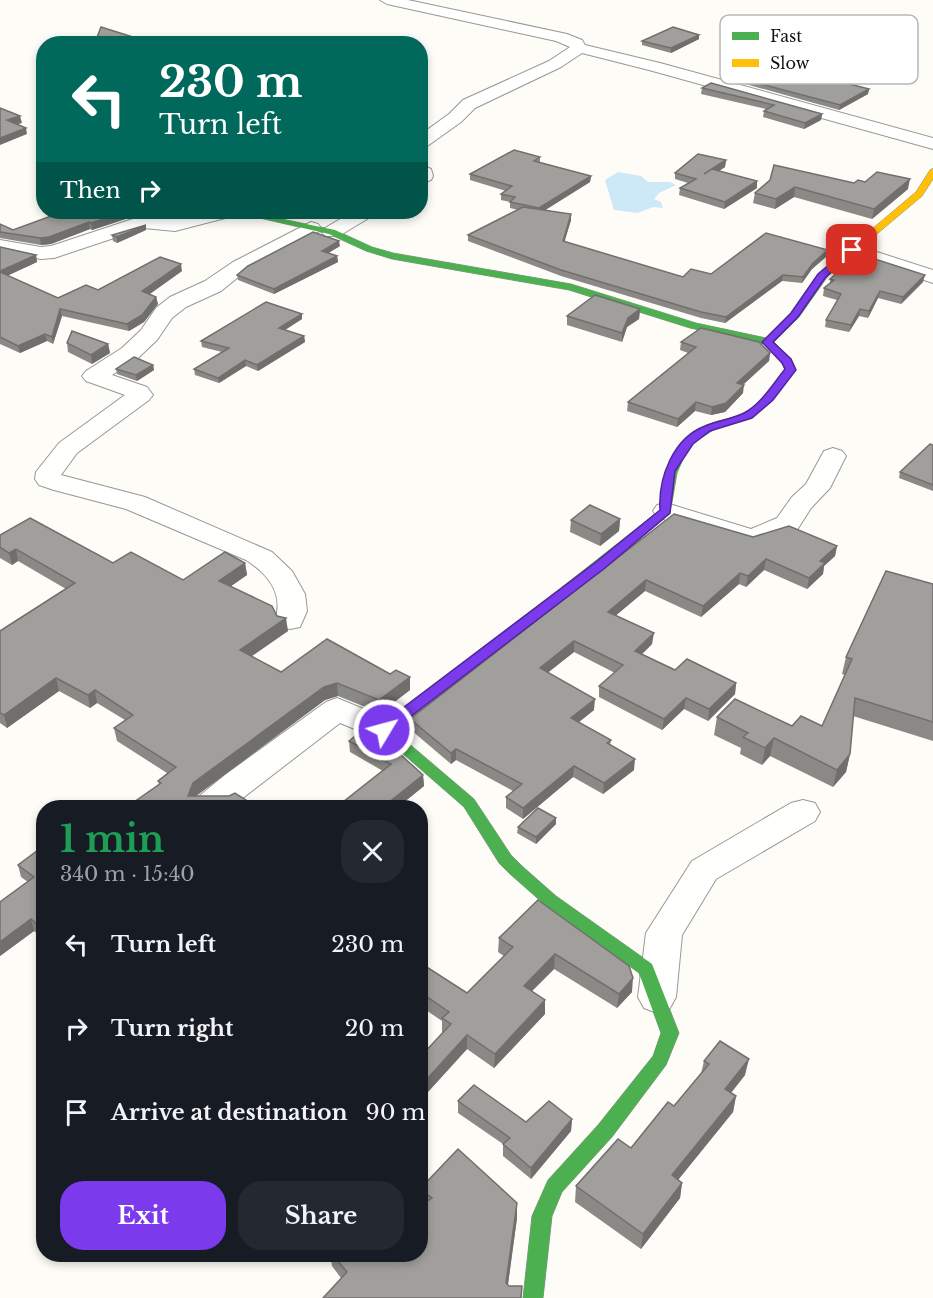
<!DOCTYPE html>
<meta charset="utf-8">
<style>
body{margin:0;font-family:"Libre Baskerville",serif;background:#242831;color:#f1f3f6;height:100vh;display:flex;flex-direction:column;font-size:22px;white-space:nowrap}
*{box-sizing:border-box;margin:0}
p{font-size:20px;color:#9ea1a6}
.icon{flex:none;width:33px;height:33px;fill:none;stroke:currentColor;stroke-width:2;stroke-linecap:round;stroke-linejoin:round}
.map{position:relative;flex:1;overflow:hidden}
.sheet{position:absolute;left:36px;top:800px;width:392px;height:462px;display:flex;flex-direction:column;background:#171b24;border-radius:24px;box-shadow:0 3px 9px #0003}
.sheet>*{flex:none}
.guide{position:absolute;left:36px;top:36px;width:392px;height:183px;border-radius:24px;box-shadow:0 3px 9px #0003;background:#00695c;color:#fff;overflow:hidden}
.pin{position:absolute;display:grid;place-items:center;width:51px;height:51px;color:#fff;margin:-26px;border-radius:12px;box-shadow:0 3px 9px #0006}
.me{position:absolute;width:66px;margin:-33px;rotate:53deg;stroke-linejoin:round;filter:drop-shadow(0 0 4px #0008)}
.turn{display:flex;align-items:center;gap:21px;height:126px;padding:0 24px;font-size:27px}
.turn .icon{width:78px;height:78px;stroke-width:2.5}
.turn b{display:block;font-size:42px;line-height:51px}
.then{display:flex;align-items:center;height:57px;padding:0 24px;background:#0003;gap:12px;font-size:22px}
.round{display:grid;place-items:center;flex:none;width:63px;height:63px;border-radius:24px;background:#242831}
.headline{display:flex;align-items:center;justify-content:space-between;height:102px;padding:0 24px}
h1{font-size:36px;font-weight:800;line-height:45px;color:#1e9e55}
.cta{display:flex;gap:12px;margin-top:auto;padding:12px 24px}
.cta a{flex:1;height:69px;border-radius:24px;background:#7c3aed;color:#fff;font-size:24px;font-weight:800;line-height:69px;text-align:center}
.cta a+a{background:#242831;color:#f1f3f6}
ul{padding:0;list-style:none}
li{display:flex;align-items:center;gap:18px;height:84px;padding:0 24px}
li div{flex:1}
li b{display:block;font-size:22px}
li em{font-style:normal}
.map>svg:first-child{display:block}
.water{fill:#cde8f7}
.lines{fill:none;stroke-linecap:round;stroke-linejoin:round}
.street-casing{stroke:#979795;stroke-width:2}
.fast-casing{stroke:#8e8d8b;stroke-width:1}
.slow-casing{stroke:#8e8d8b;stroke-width:1}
.street{fill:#fffffe;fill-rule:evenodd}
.fast{fill:#4caf50;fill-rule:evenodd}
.slow{fill:#ffc107;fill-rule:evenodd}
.wall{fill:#8a8986}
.shaded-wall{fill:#716f6d}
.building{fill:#a19f9c;stroke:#716f6d;stroke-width:1.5}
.route{fill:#7c3aed;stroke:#51269a;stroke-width:1.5}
.key{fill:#fff;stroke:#b8b8b8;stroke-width:1.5}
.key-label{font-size:16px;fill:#111}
</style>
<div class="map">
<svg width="933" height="1298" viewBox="0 0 933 1298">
<rect width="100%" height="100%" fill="#fdfcf7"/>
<!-- water -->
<path class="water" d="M618 172 641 176 648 182H670L676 185 659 193 654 199 661 202 663 208 653 207 638 213 614 210 605 180Z"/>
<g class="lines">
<!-- street casing -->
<g class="street-casing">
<g id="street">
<path d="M380 0H408L567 34 582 40 585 45 660 63 933 138V149L649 70 582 53 561 67 475 108 461 122 426 147 420 148V135L449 114 463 100 549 61 570 47 556 41 387 4Z"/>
<path d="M420 164 431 169 433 176 431 180 420 184Z"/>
<path d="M204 212H236L233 216 175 231 144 228 54 258 41 259 0 252V240L41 247 51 246 142 216 175 219Z"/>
<path d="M352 212H375L372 216 339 236H325L322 232 325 228Z"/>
<path d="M311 222 318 224 321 228 318 232 247 270 221 291 186 307 172 318 157 340 138 358 112 375 147 387 153 395 149 400 77 453 61 475 145 497 272 552 292 571 305 594 307 611 300 627 290 629 280 627 275 620C284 594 268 574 246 560L126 509 54 490 39 485 35 479 36 472 59 443 125 395 86 381 82 376 86 371 122 348 141 330 156 308 170 297 205 281 233 262Z"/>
<path d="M852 244 933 270V283L845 254 842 250 845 246Z"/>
<path d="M833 448 842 451 846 456 830 488 811 508 797 530 762 544 752 546 742 544 657 517 653 511 657 505 666 503 751 529 777 518 792 497 806 484 824 451Z"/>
<path d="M337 698 395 722 400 730 395 738 384 741 340 723 231 807H192L197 798 225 775 326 702Z"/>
<path d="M803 800 815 803 820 812 815 821 716 879 682 935 676 997 670 1008 657 1013 644 1008 638 997 646 933 692 861 791 803Z"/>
</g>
</g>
<!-- fast casing -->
<g class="fast-casing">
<g id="fast">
<path d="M234 212H248L335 230 372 247 393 253 571 284 696 323 766 338 791 313 822 271 830 273 799 317 774 342 791 360 795 370 771 402 754 416 715 429 693 443 686 452 677 473 670 514 571 594H561L560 591 561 588 660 510C662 475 672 440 707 425 720 419 735 419 747 411 763 401 774 385 785 370L782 363 765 344 690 328 569 290 392 259 366 251 329 234Z"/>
<path d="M416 701 421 703 423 706 421 709 393 730 474 799 511 855 522 866 556 896 652 964 679 1033 666 1065 612 1137 562 1192 552 1216 543 1298H523L532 1216 548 1180 598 1125 653 1056 661 1033 639 973 544 904 510 874 499 863 464 807 379 733 377 730 379 727Z"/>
</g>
</g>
<!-- slow casing -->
<g class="slow-casing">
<g id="slow">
<path d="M933 169V179L922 196 828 275H822V271L916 192 930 170Z"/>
<path d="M566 587 571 588 572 591 571 594 421 709H411L409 706 411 703 561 588Z"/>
</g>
</g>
<!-- street -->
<use href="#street" class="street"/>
<!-- fast -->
<use href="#fast" class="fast"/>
<!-- slow -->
<use href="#slow" class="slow"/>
</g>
<!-- wall -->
<g class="wall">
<path d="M699 39 671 53 642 45V41Z"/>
<path d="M731 76 767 79 869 89 868 94 839 110 731 80Z"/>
<path d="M702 88 822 114 821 120 804 129 763 117 764 111 766 109 701 94Z"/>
<path d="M540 157V162L591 176 590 182 545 210 571 214V220L564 242 683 277 711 274 827 256 812 269 802 283 782 281 725 323 701 318 561 276 468 241V235L518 210 510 208V202L501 200V194L506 191 470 180V174Z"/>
<path d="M726 160 725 167 719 171 757 188 724 209 679 195 680 188 688 183 675 179V173Z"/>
<path d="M770 180 854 183 865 182 908 189 872 219 794 197 775 209 753 203 755 193Z"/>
<path d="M62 212H185L186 214 175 217 141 214 92 230 90 229 51 244 41 245 0 238V224L13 230Z"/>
<path d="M146 230 117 243 113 241 112 235Z"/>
<path d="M340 246 328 253 337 256 338 262 274 294 238 280 237 275Z"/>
<path d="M0 247 36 255 37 262 7 276 58 298 98 290 182 271 149 294 156 297 158 304 144 322 129 331 62 316 53 344 47 341 20 353 0 344Z"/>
<path d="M830 279 923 282 901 304 878 298 868 318 859 316 849 332 825 327 826 320 837 300 823 296 824 288 830 284Z"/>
<path d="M640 309 639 319 627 327 622 342 567 325V316Z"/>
<path d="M302 314V319L285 330 304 336 305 342 258 371 246 366 219 383 195 375 194 369 222 352 202 347 201 341Z"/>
<path d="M681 342 770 353 769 361 743 385V393L725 412 711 415 695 411 677 427 627 411 628 402 688 353 680 350Z"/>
<path d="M67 343 108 344 110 353 92 364 68 352Z"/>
<path d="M153 365 154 370 137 381 117 374 116 369Z"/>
<path d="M933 445V491L899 478 900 472Z"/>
<path d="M674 514 753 537 837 546 835 556 824 566 823 574 807 589 764 570 746 587 739 584 701 617 645 591 616 615 652 644 642 654 675 670 736 683 735 694 708 721 684 709 662 730 599 697V686L615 673 574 652 548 672 594 710 579 722 611 740 610 745 634 770 603 794 573 777 523 819 506 808V797L513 791 456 760 451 764 411 730 410 719Z"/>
<path d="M620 519 619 531 600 546 570 532 571 520Z"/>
<path d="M0 535 183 580 245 563 247 575 231 586 277 616 288 631 251 656 281 672 390 674 410 677V690L380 713 338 696 325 700 196 796 257 807H127L159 785 158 781 167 773 117 741 114 728 125 720 97 703 90 708 59 691 7 728 0 723V631L66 589 18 561 12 565 0 558Z"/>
<path d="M933 584V741L853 716 850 754 846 772 833 787 770 756 762 765 740 754 741 748 714 735 717 717 792 726H822L845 675 842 674 846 657Z"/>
<path d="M349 741 423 775 424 786 398 807H343V802L383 771 350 752Z"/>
<path d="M556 818V824L536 844 517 833 518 827Z"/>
<path d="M41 848 44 939 34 931 0 956 28 882 21 877 18 865Z"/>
<path d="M538 900 632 992 617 1008 554 969 532 991 545 1014 494 1068 467 1049 427 1093 420 1087V1057L442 1033V1021L420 1006V966L467 993 504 956 498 952 499 938Z"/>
<path d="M704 1061 745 1075 731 1093 736 1096 733 1112 678 1180 682 1183 680 1198 641 1249 575 1202 576 1186 631 1148 674 1106 701 1074Z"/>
<path d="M458 1101 526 1122 572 1119 571 1131 531 1179 503 1156V1144L458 1113Z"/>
<path d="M420 1189 517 1218 508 1285 341 1278 332 1266 330 1254H420L422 1205 421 1204Z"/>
</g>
<!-- shaded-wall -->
<g class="shaded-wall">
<path d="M699 35V39L671 53V48Z"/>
<path d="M869 89 868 94 839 110 840 105Z"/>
<path d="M822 114 821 120 804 129 805 123Z"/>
<path d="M20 116 22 123 8 127 7 120Z"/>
<path d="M26 128 27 134 0 145V138Z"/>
<path d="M726 160 725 167 704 180V174Z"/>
<path d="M591 176 590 182 539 214V208Z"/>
<path d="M910 179 908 189 872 219 874 209Z"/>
<path d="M757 181V188L724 209 725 202Z"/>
<path d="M795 187 794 197 775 209 776 199Z"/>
<path d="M127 212H141V214L92 230 91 223Z"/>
<path d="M174 212H185L186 214 175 217Z"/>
<path d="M571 214V220L563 247V241Z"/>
<path d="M89 222 90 229 51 244 41 245 40 238Z"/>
<path d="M146 225V230L117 243V237Z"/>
<path d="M339 241 340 246 322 257V251Z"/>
<path d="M828 250 827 256 812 269 802 283 803 277 813 263Z"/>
<path d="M36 255 37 262 0 279V271Z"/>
<path d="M337 256 338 262 274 294V289Z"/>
<path d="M181 264 182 271 143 299 142 291Z"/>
<path d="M783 275 782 281 725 323 726 317Z"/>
<path d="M925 275 923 282 901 304 903 297Z"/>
<path d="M880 291 878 298 868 318 869 311Z"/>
<path d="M156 297 158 304 144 322 129 331 127 324Z"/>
<path d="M60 309 62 316 53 344 52 337Z"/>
<path d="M640 309 639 319 627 327 622 342V333L628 318Z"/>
<path d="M860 309 859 316 849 332 851 325Z"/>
<path d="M302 314V319L280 333 279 328Z"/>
<path d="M45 334 47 341 20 353 18 346Z"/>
<path d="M304 336 305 342 258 371 257 365Z"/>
<path d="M108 344 110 353 92 364 91 355Z"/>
<path d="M770 353 769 361 736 391 737 383Z"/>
<path d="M245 360 246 366 219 383 218 378Z"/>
<path d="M153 365 154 370 137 381 136 375Z"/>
<path d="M744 385 743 393 725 412 711 415 712 407Z"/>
<path d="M696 402 695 411 677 427 678 419Z"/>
<path d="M620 519 619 531 600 546 601 534Z"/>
<path d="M837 546 835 556 824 566 823 574 807 589 809 578 820 561Z"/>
<path d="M16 549 18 561 12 565 9 553Z"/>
<path d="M766 559 764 570 746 587 748 576Z"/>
<path d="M245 563 247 575 221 593 219 581Z"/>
<path d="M740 573 739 584 701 617 703 606Z"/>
<path d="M646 580 645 591 607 623 608 612Z"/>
<path d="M286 618 288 631 242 663 240 650Z"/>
<path d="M654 633 652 644 634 662 635 651Z"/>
<path d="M574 641V652L540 679V668Z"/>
<path d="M410 677V690L380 713 379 700Z"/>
<path d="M56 678 59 691 7 728 4 715Z"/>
<path d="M337 683 338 696 325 700 196 796H188L193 783 324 687Z"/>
<path d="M736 683 735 694 708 721 709 709Z"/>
<path d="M95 690 97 703 90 708 88 695Z"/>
<path d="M686 698 684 709 662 730 664 719Z"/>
<path d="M595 699 594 710 570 729 571 718Z"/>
<path d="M774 738 770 756 762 765 765 748Z"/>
<path d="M456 749V760L451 764V753Z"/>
<path d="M850 754 846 772 833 787 837 770Z"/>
<path d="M635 759 634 770 603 794 604 783Z"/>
<path d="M574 766 573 777 523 819V808Z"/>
<path d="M423 775 424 786 398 807H383Z"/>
<path d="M556 818V824L536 844V837Z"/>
<path d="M31 919 34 931 0 956V942Z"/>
<path d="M44 924 43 939 40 927Z"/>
<path d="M555 954 554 969 523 1000 524 986Z"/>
<path d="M633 978 632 992 617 1008 619 994Z"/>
<path d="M545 1000V1014L494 1068 495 1054Z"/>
<path d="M467 1035V1049L427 1093V1079Z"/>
<path d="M749 1059 745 1075 722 1104 725 1089Z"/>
<path d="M736 1096 733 1112 669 1191 672 1175Z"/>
<path d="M572 1119 571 1131 531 1179V1168Z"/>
<path d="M682 1183 680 1198 641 1249 643 1234Z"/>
<path d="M517 1203V1218L506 1298V1283Z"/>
</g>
<!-- building -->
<g class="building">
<path d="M101 27 155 44H103L96 40Z"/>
<path d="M673 27 699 35 671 48 642 41Z"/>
<path d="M172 41 179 44H165Z"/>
<path d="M800 71 869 89 840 105 731 76 739 72 767 79 781 72 792 75Z"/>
<path d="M711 83 822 114 805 123 764 111 774 105 702 88Z"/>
<path d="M0 108 20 116 7 120 26 128 0 138Z"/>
<path d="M514 150 540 157 534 161 591 176 539 208 510 202 515 197 501 194 512 186 470 174Z"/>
<path d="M698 154 726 160 704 174 712 169 757 181 725 202 680 188 696 179 675 173Z"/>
<path d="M774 165 854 183 858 180 865 182 877 172 910 179 874 209 795 187 776 199 755 193 770 180Z"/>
<path d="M523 207 571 214 563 241 683 277 691 269 711 274 766 233 828 250 813 263 803 277 783 275 726 317 701 312 561 270 468 235Z"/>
<path d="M62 212H127L91 223 89 222 49 237 40 238 0 232V224L13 230Z"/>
<path d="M146 225 117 237 112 235Z"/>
<path d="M313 232 339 241 322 251 337 256 274 289 237 275 248 266Z"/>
<path d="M0 247 36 255 0 271Z"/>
<path d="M859 254 925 275 903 297 880 291 869 311 860 309 851 325 826 320 841 294 824 288 834 280 830 279Z"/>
<path d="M160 257 181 264 142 291 156 297 142 315 127 324 60 309 52 337 45 334 18 346 0 337V272L58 298 86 285 98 290Z"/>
<path d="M595 295 640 309 628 318 622 333 567 316Z"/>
<path d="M266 302 302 314 279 328 304 336 257 365 245 360 218 378 194 369 229 348 201 341Z"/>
<path d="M701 328 759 342 770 353 737 383 744 385 726 403 712 407 696 402 678 419 628 402 696 347 681 342Z"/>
<path d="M72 331 108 344 91 355 67 343Z"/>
<path d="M134 357 153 365 136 375 116 369Z"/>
<path d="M930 444 933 445V485L900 472Z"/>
<path d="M590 505 620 519 601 534 571 520Z"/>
<path d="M674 514 753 537 789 526 837 546 820 561 825 563 809 578 766 559 748 576 740 573 703 606 646 580 608 612 654 633 635 651 675 670 687 659 736 683 709 709 686 698 664 719 599 686 623 665 574 641 540 668 595 699 571 718 611 740 607 743 635 759 604 783 574 766 523 808 506 797 522 784 456 749 451 753 410 719Z"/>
<path d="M30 518 113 563 131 552 183 580 225 552 245 563 219 581 272 606 277 616 286 618 240 650 281 672 327 639 390 674 396 670 410 677 379 700 337 683 324 687 193 783 188 796H229L235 793 257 807H127L161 783 158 781 176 767 114 728 133 715 95 690 88 695 56 678 4 715 0 713V631L75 583 16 549 9 553 0 547V535Z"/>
<path d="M886 571 933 584V722L855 698 850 754 837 770 774 738 765 748 743 737 748 733 717 717 735 699 792 726 801 716 822 726 852 659 846 657Z"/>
<path d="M368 725 423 775 383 807H350L343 802 391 764 349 741Z"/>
<path d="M538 808 556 818 536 837 518 827Z"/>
<path d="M41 848 44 850V924L40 927 31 919 0 942V902L34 877 18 865Z"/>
<path d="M538 900 629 966 633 978 619 994 555 954 524 986 545 1000 495 1054 467 1035 427 1079 420 1073V1057L451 1024 442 1018 449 1012 420 992V966L422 964 467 993 513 947 499 938Z"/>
<path d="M720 1041 749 1059 725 1089 736 1096 672 1175 682 1183 643 1234 576 1186 618 1139 631 1148 668 1102 674 1106 709 1064 704 1061Z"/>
<path d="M474 1085 526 1122 549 1101 572 1119 531 1168 503 1144 510 1138 458 1101Z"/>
<path d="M458 1149 517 1203 506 1283 509 1286H522L521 1298H323L347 1272 332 1254H420V1206L432 1198 420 1189Z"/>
</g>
<!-- route -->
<path class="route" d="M849 248 857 250 825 278 798 317 773 342 791 359 796 370 773 400 752 418 710 431 693 444 675 471 670 513 605 568 389 733H379L377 730 379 726 596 562 660 510C658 478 673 438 705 426 717 421 732 419 744 413 761 404 773 384 785 369L782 363 762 342 791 313 818 274Z"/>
<!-- legend -->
<rect x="720" y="15" width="198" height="69" rx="9" class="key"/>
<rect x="732" y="32" width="27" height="8" fill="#4caf50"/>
<rect x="732" y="59" width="27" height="8" fill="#ffc107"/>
<g class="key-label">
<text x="770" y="42">Fast</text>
<text x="770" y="69">Slow</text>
</g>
</svg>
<div class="pin" style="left:852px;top:250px;background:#d93025"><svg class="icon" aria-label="arrive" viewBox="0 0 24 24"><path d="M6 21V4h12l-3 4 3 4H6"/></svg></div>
<svg class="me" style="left:384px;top:730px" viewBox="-20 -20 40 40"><circle r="17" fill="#7c3aed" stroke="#fff" stroke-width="3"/><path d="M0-11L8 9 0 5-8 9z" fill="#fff"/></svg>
<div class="guide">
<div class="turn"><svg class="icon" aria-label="left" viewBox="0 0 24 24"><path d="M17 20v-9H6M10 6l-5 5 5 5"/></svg><div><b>230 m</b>Turn left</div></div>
<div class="then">Then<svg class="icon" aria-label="right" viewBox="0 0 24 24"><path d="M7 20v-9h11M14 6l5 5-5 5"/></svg></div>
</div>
<section class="sheet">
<div class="headline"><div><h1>1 min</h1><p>340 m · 15:40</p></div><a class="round"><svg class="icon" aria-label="close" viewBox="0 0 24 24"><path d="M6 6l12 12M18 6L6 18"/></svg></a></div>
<ul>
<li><svg class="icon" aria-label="left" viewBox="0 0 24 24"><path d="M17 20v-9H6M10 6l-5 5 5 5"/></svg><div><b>Turn left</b></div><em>230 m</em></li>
<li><svg class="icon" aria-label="right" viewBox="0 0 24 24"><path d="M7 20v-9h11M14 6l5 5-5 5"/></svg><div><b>Turn right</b></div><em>20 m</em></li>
<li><svg class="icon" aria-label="arrive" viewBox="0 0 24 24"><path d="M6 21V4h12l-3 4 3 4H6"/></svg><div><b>Arrive at destination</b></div><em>90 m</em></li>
</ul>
<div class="cta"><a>Exit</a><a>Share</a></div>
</section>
</div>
